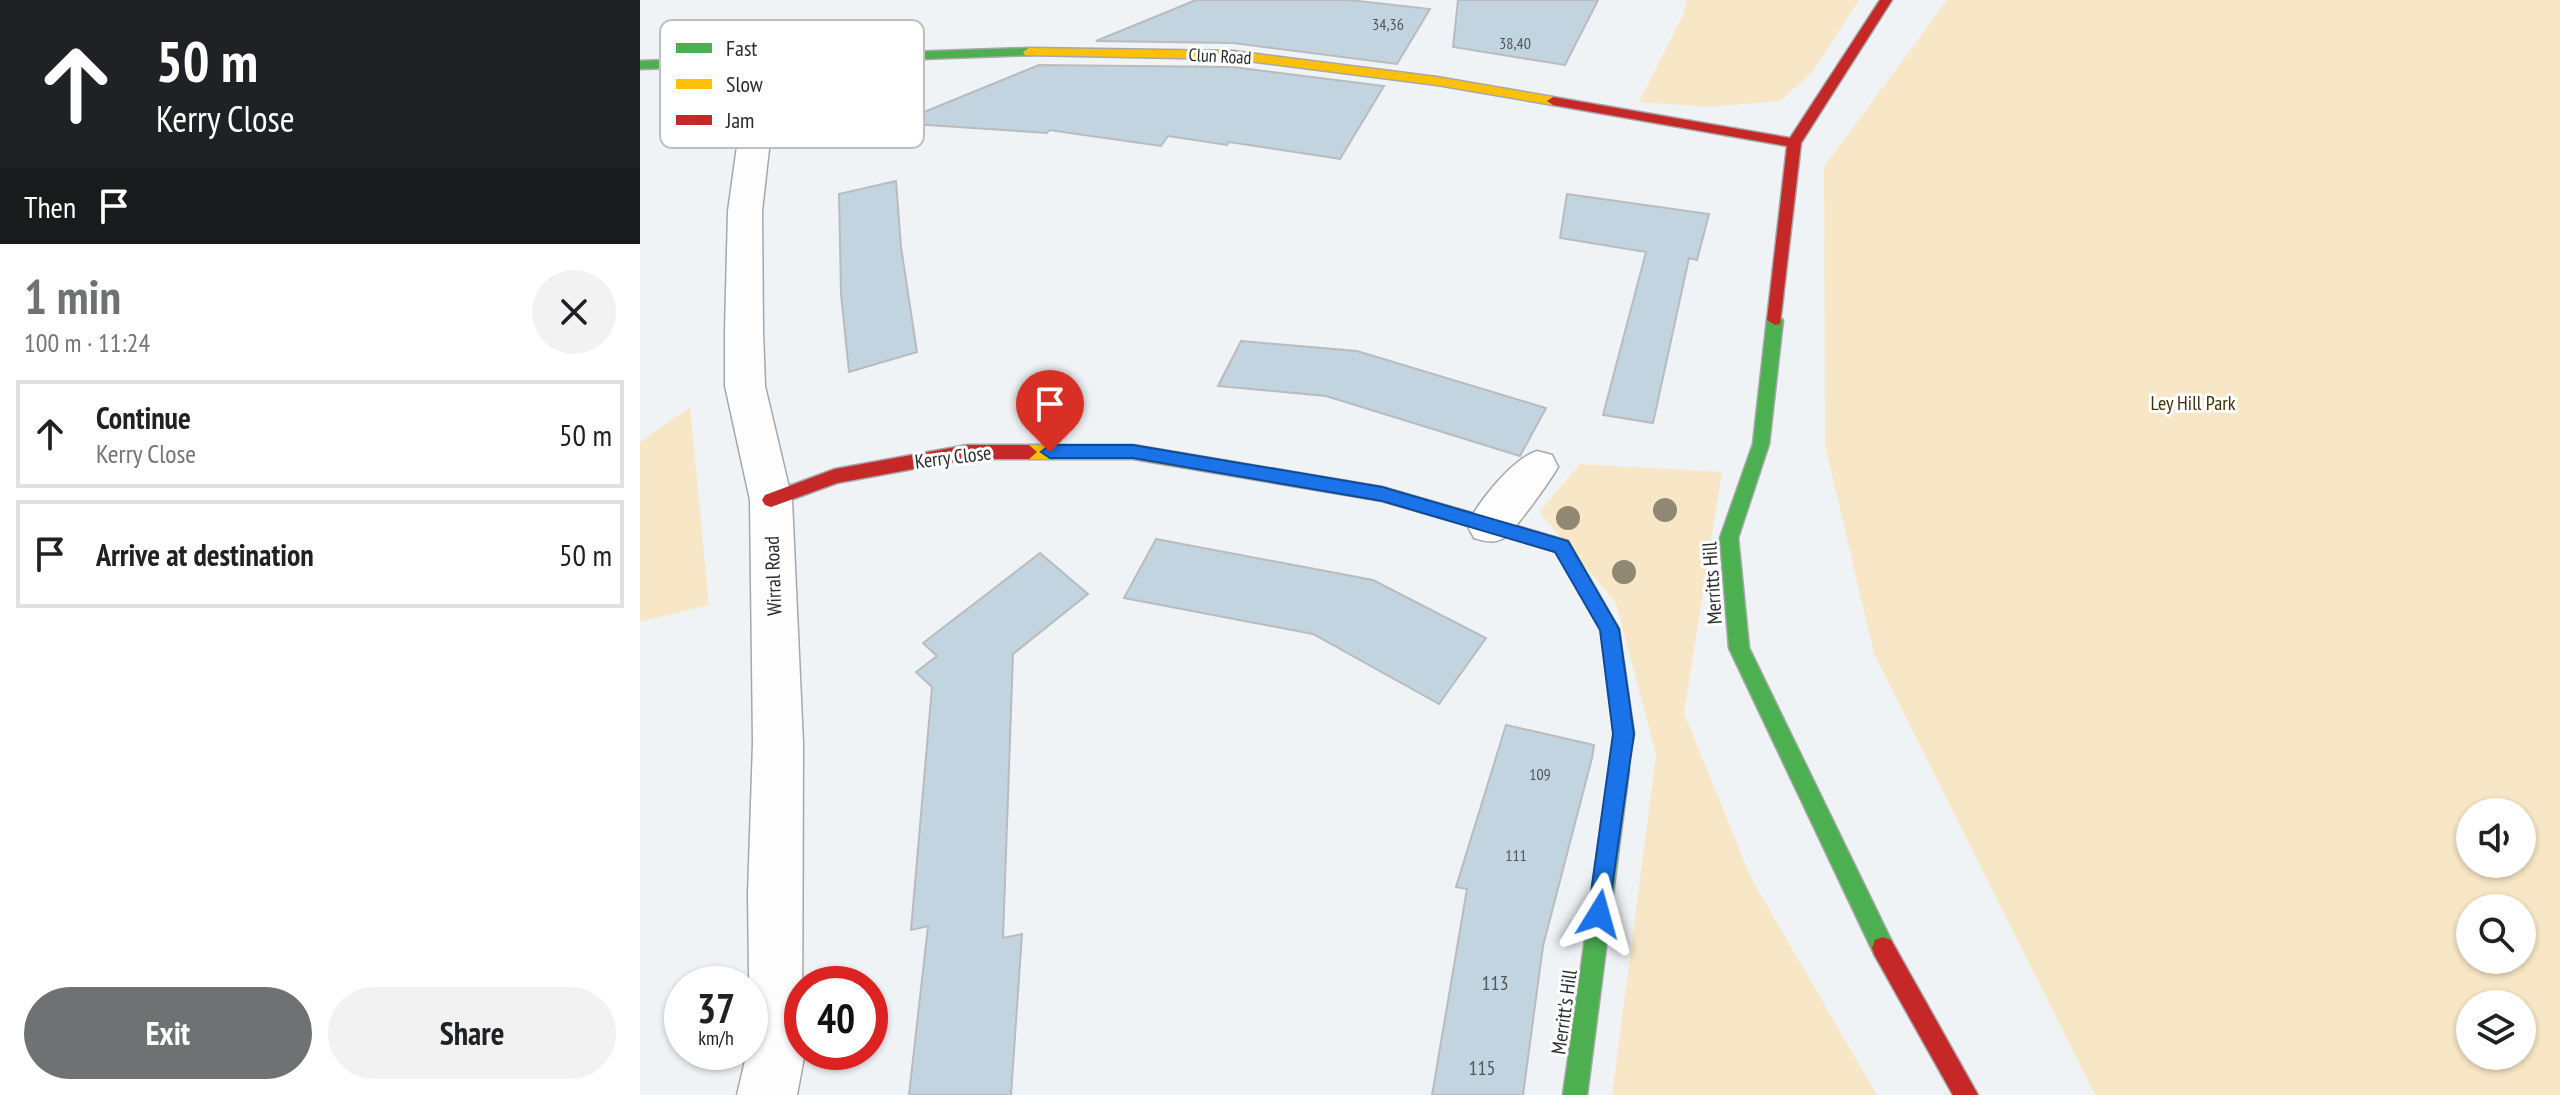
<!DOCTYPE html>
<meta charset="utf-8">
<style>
body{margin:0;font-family:"PT Sans Narrow",sans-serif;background:#f2f2f2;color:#202124;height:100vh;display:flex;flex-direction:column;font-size:30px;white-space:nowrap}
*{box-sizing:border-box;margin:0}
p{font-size:26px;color:#757577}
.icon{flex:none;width:44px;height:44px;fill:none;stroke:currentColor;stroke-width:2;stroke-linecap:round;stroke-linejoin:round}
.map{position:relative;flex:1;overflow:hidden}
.panel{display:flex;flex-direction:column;background:#fff;width:640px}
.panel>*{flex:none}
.hud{background:#202124;color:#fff;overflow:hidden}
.buttons{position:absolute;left:1816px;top:798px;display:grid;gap:16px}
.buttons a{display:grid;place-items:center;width:80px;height:80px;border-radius:50%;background:#fff;box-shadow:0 2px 6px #0004;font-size:40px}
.speed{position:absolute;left:24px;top:966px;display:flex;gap:16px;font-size:40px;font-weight:700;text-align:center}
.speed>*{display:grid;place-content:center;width:104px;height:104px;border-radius:50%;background:#fff;box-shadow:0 2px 6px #0004;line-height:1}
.speed small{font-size:20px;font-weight:400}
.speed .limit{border:12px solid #d22;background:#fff;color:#111}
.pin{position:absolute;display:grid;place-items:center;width:68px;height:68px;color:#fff;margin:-82px -34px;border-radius:50% 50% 50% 0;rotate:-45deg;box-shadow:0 0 8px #0007}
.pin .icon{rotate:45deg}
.me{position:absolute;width:88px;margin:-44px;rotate:8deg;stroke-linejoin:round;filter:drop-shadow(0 0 6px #0008)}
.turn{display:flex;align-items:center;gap:28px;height:168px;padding:0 24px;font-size:36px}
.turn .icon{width:104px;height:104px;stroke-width:2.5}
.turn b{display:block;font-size:56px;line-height:68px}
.then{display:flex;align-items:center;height:76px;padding:0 24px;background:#0003;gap:16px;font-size:30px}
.round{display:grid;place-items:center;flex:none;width:84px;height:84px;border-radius:42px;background:#f2f2f2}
.overview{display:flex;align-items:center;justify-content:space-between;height:136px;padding:0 24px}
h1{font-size:48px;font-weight:800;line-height:60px;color:#6f7173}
.primary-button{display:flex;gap:16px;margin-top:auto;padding:16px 24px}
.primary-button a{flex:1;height:92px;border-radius:48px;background:#6f7173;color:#fff;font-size:32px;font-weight:800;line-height:92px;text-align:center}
.primary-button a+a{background:#f2f2f2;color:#202124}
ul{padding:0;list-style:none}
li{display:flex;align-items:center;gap:24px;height:108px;margin:0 16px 12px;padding:0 8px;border:4px solid #e0e0e0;border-radius:0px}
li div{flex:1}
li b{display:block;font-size:30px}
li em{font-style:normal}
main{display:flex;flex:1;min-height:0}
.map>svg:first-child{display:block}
.green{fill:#f8e7c6;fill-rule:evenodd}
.building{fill:#c1d4e0;stroke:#b9bbbd;stroke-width:2}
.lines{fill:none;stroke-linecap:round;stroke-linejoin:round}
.street-casing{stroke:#a5a7a9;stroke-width:3}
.fast-casing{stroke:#a5a7a9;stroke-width:3}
.slow-casing{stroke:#a5a7a9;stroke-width:3}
.jam-casing{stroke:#a5a7a9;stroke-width:3}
.street{fill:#fdfdfe;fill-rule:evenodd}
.fast{fill:#4caf50;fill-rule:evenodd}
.slow{fill:#ffc107;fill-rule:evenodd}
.jam{fill:#c62828;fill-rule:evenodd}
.tree{fill:#908873}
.route{fill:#1a73e8;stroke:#114b97;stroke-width:2}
.labels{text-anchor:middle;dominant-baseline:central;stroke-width:6;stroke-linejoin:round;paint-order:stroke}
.number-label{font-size:16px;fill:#4f555a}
.far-street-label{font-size:18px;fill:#292b2d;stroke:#fff}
.park-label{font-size:20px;fill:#423009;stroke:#fff}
.street-label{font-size:20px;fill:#292b2d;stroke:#fff}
.near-number-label{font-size:20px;fill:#4f555a}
.key{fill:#fff;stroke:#bfbfc0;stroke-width:2}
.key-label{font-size:22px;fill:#292b2d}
</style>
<main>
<section class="panel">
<div class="hud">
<div class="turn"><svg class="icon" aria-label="ahead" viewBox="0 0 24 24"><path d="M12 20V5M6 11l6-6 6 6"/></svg><div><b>50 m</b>Kerry Close</div></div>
<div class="then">Then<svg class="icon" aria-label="arrive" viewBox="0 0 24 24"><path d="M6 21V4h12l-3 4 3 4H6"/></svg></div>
</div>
<div class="overview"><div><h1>1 min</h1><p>100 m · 11:24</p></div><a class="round"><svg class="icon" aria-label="close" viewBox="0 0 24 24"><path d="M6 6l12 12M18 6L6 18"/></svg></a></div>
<ul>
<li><svg class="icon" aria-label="ahead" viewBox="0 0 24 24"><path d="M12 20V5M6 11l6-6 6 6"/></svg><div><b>Continue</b><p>Kerry Close</p></div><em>50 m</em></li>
<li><svg class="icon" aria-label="arrive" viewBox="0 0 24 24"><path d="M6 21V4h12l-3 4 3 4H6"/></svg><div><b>Arrive at destination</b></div><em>50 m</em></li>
</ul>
<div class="primary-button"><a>Exit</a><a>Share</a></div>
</section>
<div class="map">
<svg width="1920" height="1095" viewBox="0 0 1920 1095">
<rect width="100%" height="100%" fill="#f0f3f5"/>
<!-- green -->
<g class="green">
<path d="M1047 0H1219L1174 70 1141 101 1070 107 999 102 1042 17Z"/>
<path d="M1307 0H1920V1095H1455L1234 654 1185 445 1184 167ZM1830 812H1882V864H1830ZM1830 908H1882V960H1830ZM1830 1004H1882V1056H1830Z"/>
<path d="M50 407 69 605 0 622V442Z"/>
<path d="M940 464 1082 472 1044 713 1111 878 1237 1095H972L1016 755 976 603 899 512Z"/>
</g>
<!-- building -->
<g class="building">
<path d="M556 0H709L790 9 757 64 593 43 456 41Z"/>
<path d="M818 0H958L925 65 813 47Z"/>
<path d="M399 65 593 67 744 86 700 159 589 142 587 145 528 136 521 146 409 130 407 133 257 123Z"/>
<path d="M256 181 261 247 277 352 209 372 201 294 199 194Z"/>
<path d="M927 194 1069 214 1057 260 1049 258 1013 423 963 415 1006 252 920 238Z"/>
<path d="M601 341 717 351 906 408 880 456 686 396 578 386Z"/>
<path d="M516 539 733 580 846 638 799 704 673 634 484 598Z"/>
<path d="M400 553 448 594 373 654 363 938 382 934 371 1095H269L288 926 271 930 292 687 276 672 297 656 283 643Z"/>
<path d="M866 725 954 745 952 758 903 946 883 1095H792L827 889 816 887Z"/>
</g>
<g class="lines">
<!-- street casing -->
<g class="street-casing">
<g id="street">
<path d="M124 51 135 54 139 60 122 211 123 331 125 386 152 500 163 743 162 1052H165L157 1095H97L107 1052H110L108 894 113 743 110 500 85 386V331L88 211 109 60 113 54Z"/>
<path d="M897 451 912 455 918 467C910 481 876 529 864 538 854 544 844 541 834 538L827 525C839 501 872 459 897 451Z"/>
</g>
</g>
<!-- fast casing -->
<g class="fast-casing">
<g id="fast">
<path d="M389 48 395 52 393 55 0 69V61Z"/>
<path d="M1135 315 1143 320 1129 444 1098 538 1109 648 1251 940 1254 948 1251 956 1243 959 1235 956 1089 648 1080 538 1113 444 1127 320Z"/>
<path d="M979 760 986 763 989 770 947 1095H923L969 770 972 763Z"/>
</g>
</g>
<!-- slow casing -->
<g class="slow-casing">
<g id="slow">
<path d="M389 48 593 51 797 77 913 97 919 101 913 105 797 85 593 59 385 55 383 52Z"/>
<path d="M389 445H493L742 487 860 521 866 523 869 528 866 533 860 535 742 501 493 459H389L381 452Z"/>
</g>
</g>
<!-- jam casing -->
<g class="jam-casing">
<g id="jam">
<path d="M1240 0H1252L1161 143 1140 324 1135 325 1127 320 1147 146 913 105 907 101 913 97 1150 138Z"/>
<path d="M327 445H389L397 452 389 459H327L197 483 131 507 125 505 122 500 125 495 195 469Z"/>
<path d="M860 521 928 541 979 629 994 734 986 777 979 780 972 777 969 770 974 734 961 630 916 552 854 533 851 528 854 523Z"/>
<path d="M1243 937 1251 940 1338 1095H1313L1235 956 1232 948 1235 940Z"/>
</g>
</g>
<!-- street -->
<use href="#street" class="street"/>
<!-- fast -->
<use href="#fast" class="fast"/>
<!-- slow -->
<use href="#slow" class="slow"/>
<!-- jam -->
<use href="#jam" class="jam"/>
</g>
<!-- trees -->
<g class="tree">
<circle cx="1025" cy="510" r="12"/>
<circle cx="928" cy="518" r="12"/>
<circle cx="984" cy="572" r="12"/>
</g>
<!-- route -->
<path class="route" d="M410 445H493L742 487 928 541 979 629 994 734 967 922 959 926 951 922 948 914 973 734 960 630 915 552 742 501 493 458H410L401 452Z"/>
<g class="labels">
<!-- number labels -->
<g class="number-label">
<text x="748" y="24">34,36</text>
<text x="875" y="43">38,40</text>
<text x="900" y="774">109</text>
<text x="876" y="855">111</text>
</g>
<!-- far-street labels -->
<g class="far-street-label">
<text transform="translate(580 56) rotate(3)">Clun Road</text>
</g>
<!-- park labels -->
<g class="park-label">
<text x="1553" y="403">Ley Hill Park</text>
</g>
<!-- street labels -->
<g class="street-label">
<text transform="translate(313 457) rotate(-7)">Kerry Close</text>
<text transform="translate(133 576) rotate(-92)">Wirral Road</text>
<text transform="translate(1072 583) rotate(-94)">Merritts Hill</text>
<text transform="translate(924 1012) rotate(-82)">Merritt's Hill</text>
</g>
<!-- near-number labels -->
<g class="near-number-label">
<text x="855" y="983">113</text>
<text x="842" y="1068">115</text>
</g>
</g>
<!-- legend -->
<rect x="20" y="20" width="264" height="128" rx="12" class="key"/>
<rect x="36" y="43" width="36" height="10" fill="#4caf50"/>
<rect x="36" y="79" width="36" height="10" fill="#ffc107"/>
<rect x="36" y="115" width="36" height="10" fill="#c62828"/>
<g class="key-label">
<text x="86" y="56">Fast</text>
<text x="86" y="92">Slow</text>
<text x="86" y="128">Jam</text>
</g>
</svg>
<div class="buttons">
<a><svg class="icon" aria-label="sound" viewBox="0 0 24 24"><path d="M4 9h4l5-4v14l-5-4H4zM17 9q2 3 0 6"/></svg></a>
<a><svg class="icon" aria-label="search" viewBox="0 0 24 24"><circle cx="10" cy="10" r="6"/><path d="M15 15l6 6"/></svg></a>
<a><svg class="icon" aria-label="layers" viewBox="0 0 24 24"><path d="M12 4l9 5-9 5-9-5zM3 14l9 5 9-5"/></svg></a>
</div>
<div class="speed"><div>37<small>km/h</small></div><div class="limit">40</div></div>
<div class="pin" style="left:410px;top:452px;background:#d93025"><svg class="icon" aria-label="arrive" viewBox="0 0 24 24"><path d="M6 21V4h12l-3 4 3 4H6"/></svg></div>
<svg class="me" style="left:959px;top:914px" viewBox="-20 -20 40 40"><path d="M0-17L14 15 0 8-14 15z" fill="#1a73e8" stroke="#fff" stroke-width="4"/></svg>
</div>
</main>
